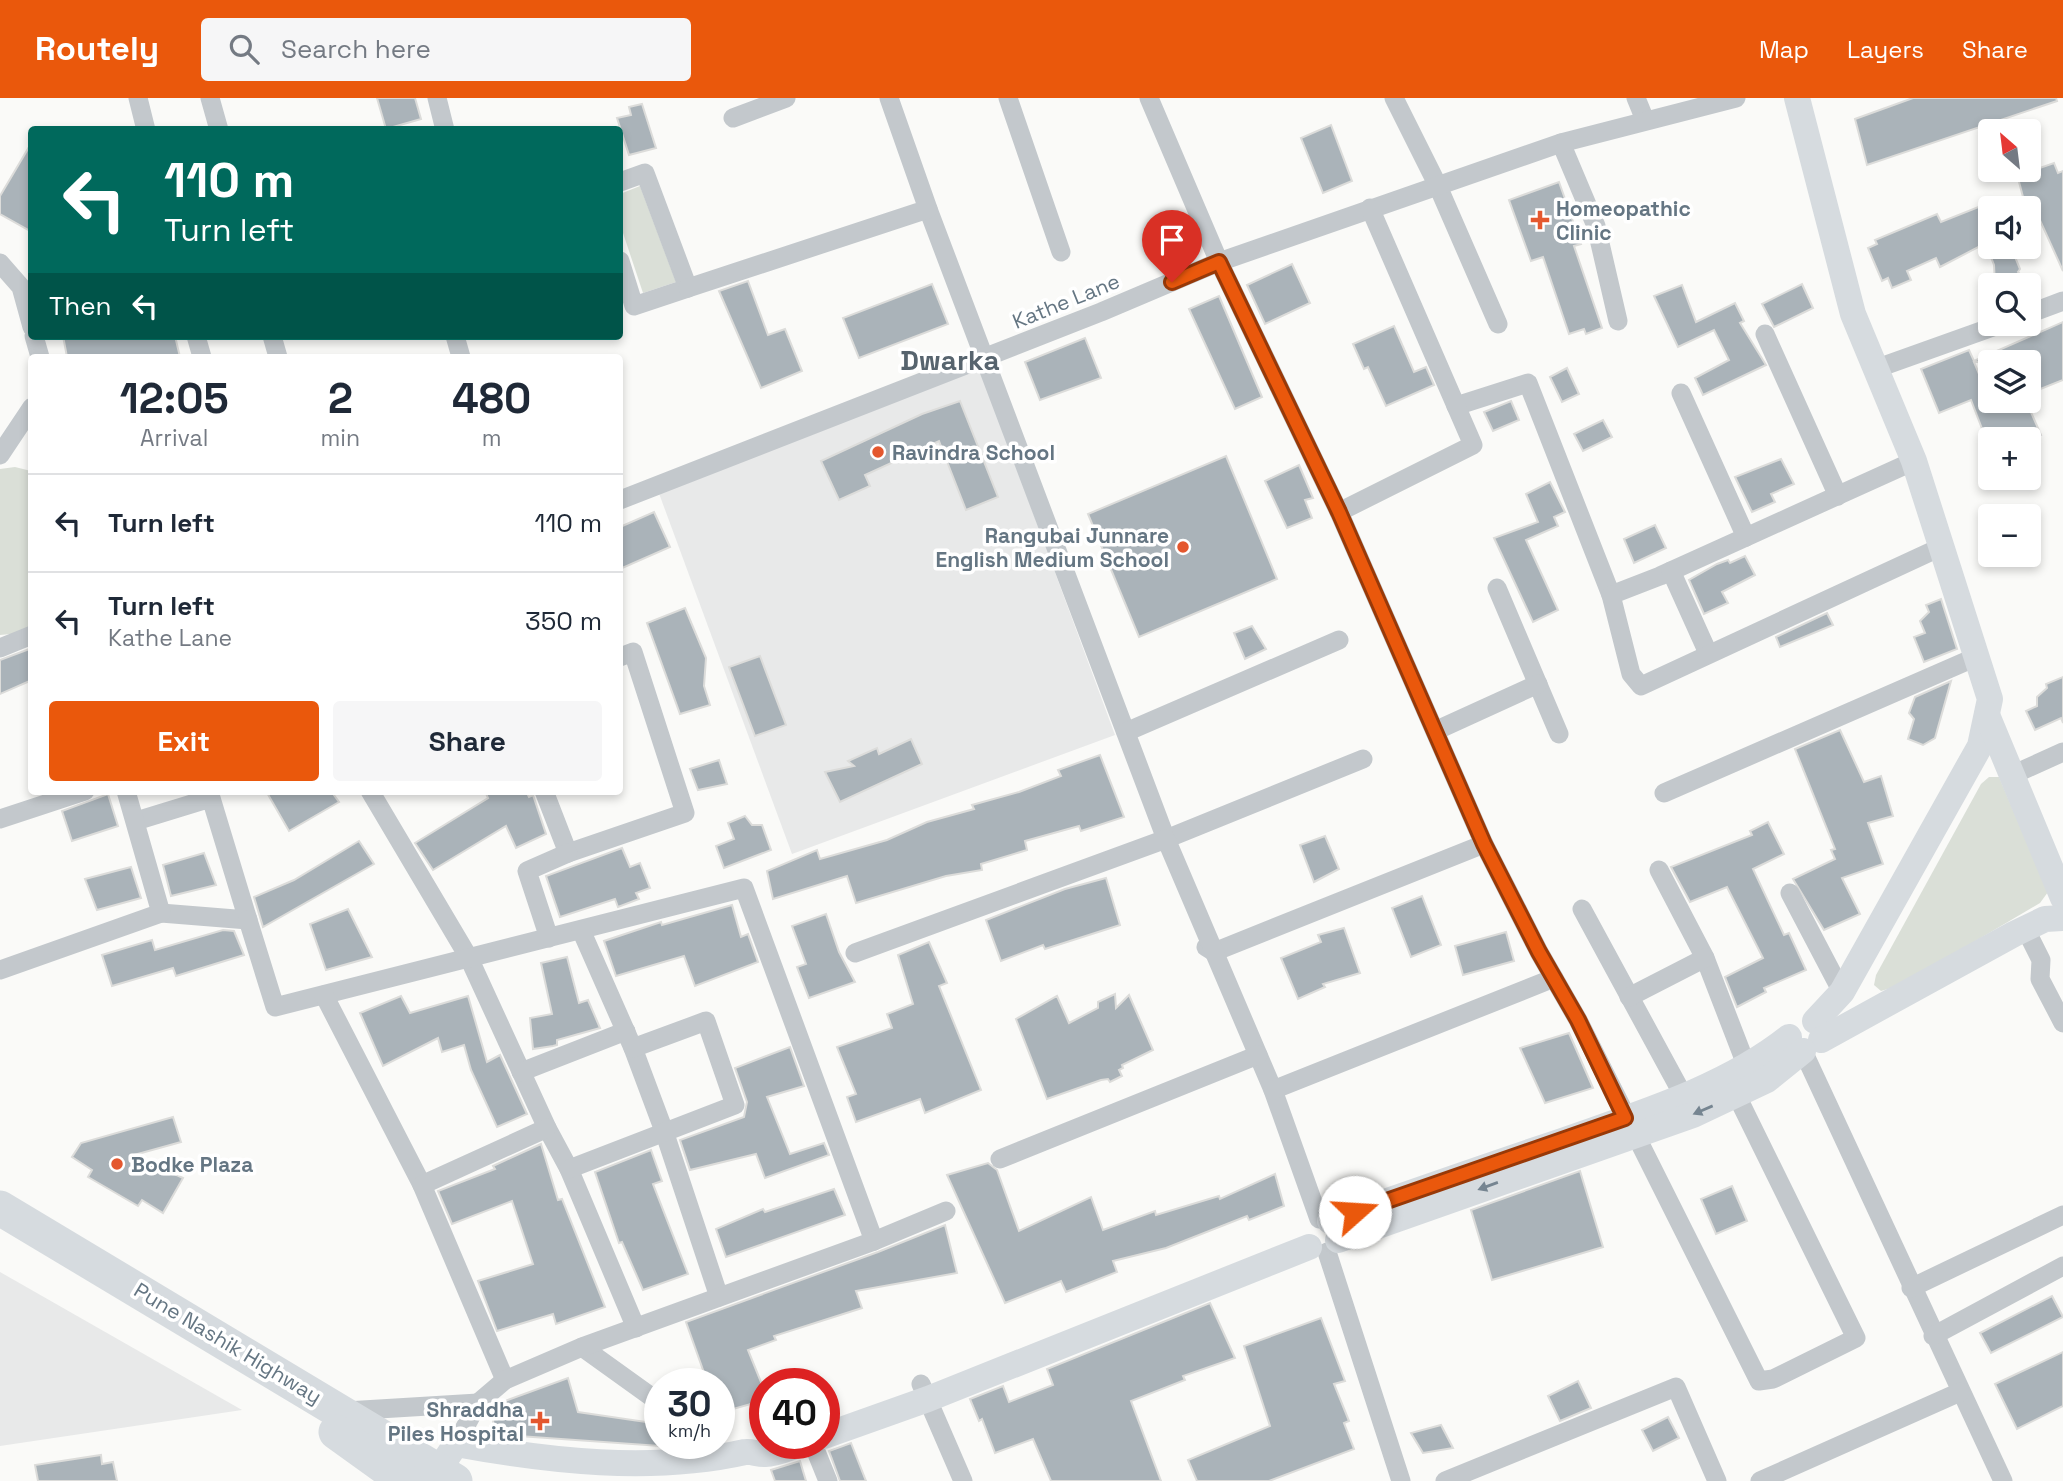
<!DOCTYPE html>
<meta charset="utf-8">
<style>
body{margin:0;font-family:"Space Grotesk",sans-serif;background:#f6f6f7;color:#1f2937;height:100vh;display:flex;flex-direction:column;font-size:26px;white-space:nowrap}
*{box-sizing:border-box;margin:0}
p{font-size:23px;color:#747a83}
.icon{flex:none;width:38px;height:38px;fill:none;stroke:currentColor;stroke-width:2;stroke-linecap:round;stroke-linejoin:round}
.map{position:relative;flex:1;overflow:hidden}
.drawer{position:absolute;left:28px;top:256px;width:595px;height:441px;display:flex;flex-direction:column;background:#fff;border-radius:7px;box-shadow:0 4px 10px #0003}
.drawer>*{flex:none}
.banner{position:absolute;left:28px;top:28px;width:595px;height:214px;border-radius:7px;box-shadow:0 4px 10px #0003;background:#00695c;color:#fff;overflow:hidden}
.needle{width:46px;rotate:332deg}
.buttons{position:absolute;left:1978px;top:21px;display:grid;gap:14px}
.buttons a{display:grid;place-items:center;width:63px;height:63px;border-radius:7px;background:#fff;box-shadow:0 4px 10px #0003;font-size:35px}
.speed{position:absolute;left:644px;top:1270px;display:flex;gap:14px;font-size:35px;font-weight:700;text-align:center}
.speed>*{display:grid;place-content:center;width:91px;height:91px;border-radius:50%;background:#fff;box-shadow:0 4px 10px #0003;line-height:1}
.speed small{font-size:18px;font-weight:400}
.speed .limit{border:10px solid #d22;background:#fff;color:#111}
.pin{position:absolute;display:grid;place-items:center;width:60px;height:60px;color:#fff;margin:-72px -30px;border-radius:50% 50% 50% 0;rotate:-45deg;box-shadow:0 0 7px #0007}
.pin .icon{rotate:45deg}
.me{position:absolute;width:77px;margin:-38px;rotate:71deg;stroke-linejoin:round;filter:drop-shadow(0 0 5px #0008)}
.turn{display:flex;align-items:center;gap:24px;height:147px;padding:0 21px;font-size:32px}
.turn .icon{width:91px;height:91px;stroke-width:2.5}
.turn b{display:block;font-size:49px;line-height:60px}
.then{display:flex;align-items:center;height:66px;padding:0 21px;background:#0003;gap:14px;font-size:26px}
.eta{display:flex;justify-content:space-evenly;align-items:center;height:119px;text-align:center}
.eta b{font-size:42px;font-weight:700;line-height:49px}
.button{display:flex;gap:14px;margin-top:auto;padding:14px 21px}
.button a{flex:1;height:80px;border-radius:7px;background:#ea580c;color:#fff;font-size:28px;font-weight:700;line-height:80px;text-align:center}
.button a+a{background:#f6f6f7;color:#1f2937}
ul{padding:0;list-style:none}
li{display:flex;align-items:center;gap:21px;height:98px;padding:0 21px;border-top:2px solid #e0e1e3}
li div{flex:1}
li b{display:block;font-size:26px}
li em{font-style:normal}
header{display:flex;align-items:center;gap:42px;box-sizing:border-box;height:98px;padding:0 35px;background:#ea580c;color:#fff}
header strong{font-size:33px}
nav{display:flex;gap:38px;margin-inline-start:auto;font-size:24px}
.search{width:490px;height:63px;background:#f6f6f7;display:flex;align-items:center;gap:18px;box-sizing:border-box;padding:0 24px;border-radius:7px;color:#747a83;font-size:26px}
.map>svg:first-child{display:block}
.built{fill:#e8e9e9}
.green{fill:#dadfd7}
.building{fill:#aab3b9;stroke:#dcdcda;stroke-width:2}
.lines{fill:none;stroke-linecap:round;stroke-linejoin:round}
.street{stroke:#c3c8cc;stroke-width:19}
.secondary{stroke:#d6dbdf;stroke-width:26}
.highway{stroke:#d6dbdf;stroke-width:35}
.oneway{fill:#768591}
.route-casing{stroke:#983908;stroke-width:18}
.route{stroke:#ea580c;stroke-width:12}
.poi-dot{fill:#e4572e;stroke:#fff;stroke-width:2.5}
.labels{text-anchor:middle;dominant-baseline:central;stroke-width:7;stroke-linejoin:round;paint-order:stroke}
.poi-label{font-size:21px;font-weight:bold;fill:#657683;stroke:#fff;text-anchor:start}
.street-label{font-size:21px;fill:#657683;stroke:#fff}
.district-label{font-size:28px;font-weight:bold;fill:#57646e;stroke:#fff}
</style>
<header>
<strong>Routely</strong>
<div class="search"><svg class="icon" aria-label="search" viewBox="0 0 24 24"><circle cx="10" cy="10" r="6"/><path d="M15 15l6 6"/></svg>Search here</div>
<nav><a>Map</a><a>Layers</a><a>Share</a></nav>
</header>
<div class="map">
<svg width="2063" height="1383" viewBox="0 0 2063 1383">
<rect width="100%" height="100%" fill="#fafaf8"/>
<!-- built -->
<g class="built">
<path d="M980 271 1115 637 792 756 657 390Z"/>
<path d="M0 1174 242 1312 0 1348Z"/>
</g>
<!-- green -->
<g class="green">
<path d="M640 88 676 184 643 195 620 126V96Z"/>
<path d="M15 369 31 373V534L0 537V371Z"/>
<path d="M1989 679H1999L2048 794 2040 805 1901 887 1881 893 1874 887 1876 877 1981 686Z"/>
</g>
<!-- building -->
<g class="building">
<path d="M377 0H415L421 21 386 31Z"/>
<path d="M1913 0H2056L2057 3 1867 67 1855 21Z"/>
<path d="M642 6 656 50 629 57 617 20 631 17 629 9Z"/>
<path d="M1331 27 1352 83 1323 95 1301 40Z"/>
<path d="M32 44V134L0 116V98Z"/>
<path d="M2054 65 2058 75 2063 73V173L2039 120 2032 123 2028 110H1997L2023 99 2018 80 2023 76Z"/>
<path d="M1559 84 1581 146 1574 148 1602 230 1586 236 1584 231 1569 236 1543 159 1531 163 1509 102Z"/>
<path d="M1986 106 1990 115V143L1940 169 1936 160 1907 173 1911 182 1892 190 1888 180 1882 183 1868 150 1877 146 1875 142 1937 116 1941 124Z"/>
<path d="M1987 149H2011L2020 171 2018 174 2030 187H1995L1994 167Z"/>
<path d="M1292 166 1310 205 1265 226 1247 187Z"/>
<path d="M748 183 768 237 785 231 802 273 761 290 719 193Z"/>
<path d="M932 186 948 226 859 260 843 220Z"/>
<path d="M1802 186 1813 210 1774 229 1762 206Z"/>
<path d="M1682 187 1696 224 1735 205 1744 223 1740 225 1766 267 1703 297 1695 280 1729 262 1714 232 1678 249 1654 198Z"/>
<path d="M1219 198 1262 299 1235 311 1189 211Z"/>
<path d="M2063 224V282L2028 296V264H1974L1992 307 2003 303H2026L2041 337 2030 341H1986L1971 302 1939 315 1921 271 1969 252 1974 263Z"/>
<path d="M1394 228 1414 274 1426 269 1434 287 1386 308 1368 269 1364 271 1353 246Z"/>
<path d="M63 238H175L180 259H67Z"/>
<path d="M1085 240 1101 280 1040 302 1025 264Z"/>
<path d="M1567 270 1579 296 1562 304 1550 279Z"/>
<path d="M960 303 998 399 966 412 939 343 865 377 870 388 839 402 821 363 922 316Z"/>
<path d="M1511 303 1519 322 1493 333 1484 314Z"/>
<path d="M1603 322 1612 339 1583 353 1574 336Z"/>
<path d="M1226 358 1277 481 1139 539 1088 416Z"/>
<path d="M1781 361 1794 386 1771 396 1775 404 1752 414 1735 379Z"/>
<path d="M1299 367 1313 400 1305 402 1312 420 1287 430 1265 383Z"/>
<path d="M1550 384 1565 414 1554 419 1558 428 1526 442 1558 512 1533 524 1494 440 1538 424 1526 396Z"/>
<path d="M654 414 670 449 620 471V429Z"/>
<path d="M1655 427 1666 450 1634 465 1624 441Z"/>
<path d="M1745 458 1755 477 1722 494 1728 505 1704 516 1689 482 1717 466 1728 462 1730 465Z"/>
<path d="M1941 501 1957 551 1924 564 1914 539 1925 535 1920 523 1929 514 1926 507Z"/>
<path d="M685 510 706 560 704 588 710 607 680 616 647 525Z"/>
<path d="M1827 515 1833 527 1780 549 1776 539Z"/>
<path d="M1252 528 1266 551 1245 561 1234 535Z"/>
<path d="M32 550V582L0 596V562Z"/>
<path d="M760 558 786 627 755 638 729 569Z"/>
<path d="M2063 579V625L2061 620 2035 632 2026 613 2037 608V599L2047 590 2046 586Z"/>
<path d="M1951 583 1935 640 1923 647 1908 641 1914 621 1909 615 1915 599Z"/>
<path d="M1840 632 1864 684 1881 678 1893 718 1868 725 1883 766 1842 780 1860 816 1824 832 1793 781 1835 761 1831 752 1835 751 1795 651Z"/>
<path d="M911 641 922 666 840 704 825 674 854 668 848 663 877 650 879 656Z"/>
<path d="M1100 657 1124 719 1081 733 1079 728 1025 743 1027 752 981 766 982 772 946 778 856 805 847 778 773 801 767 773 817 752 820 761 887 742 927 724 974 711 972 707 1019 694 1061 678 1058 672Z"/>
<path d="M719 662 727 686 698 692 690 671Z"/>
<path d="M266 693H331L339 704 289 733Z"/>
<path d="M485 693H526L529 699 533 697 546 736 516 750 506 728 433 772 415 745 488 700Z"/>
<path d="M108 696 118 728 72 743 62 713Z"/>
<path d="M745 718 752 727H762L771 752 724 770 716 748 734 741 728 725Z"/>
<path d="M1768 724 1784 756 1753 771 1784 837 1789 835 1806 872 1764 890 1766 894 1737 909 1725 879 1763 860 1727 789 1690 804 1671 769 1752 737 1750 733Z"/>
<path d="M1325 738 1339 771 1314 784 1300 747Z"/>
<path d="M359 743 374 766 263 829 254 799 294 782Z"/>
<path d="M622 750 630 769 640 765 650 790 636 795 639 801 618 809 615 801 560 819 546 778Z"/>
<path d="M204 755 216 787 171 798 163 767Z"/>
<path d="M131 769 141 800 97 812 85 781Z"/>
<path d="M1106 780 1120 827 1045 851 1043 847 1001 863 986 822 1065 791Z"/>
<path d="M1422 798 1441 847 1411 859 1392 810Z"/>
<path d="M732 807 741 839 748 836 758 864 695 888 684 858 616 878 604 843 661 824 662 827Z"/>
<path d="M348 811 372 859 326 872 310 826Z"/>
<path d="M826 816 839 854 855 884 809 900 797 869 806 866 792 828Z"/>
<path d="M1344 830 1360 875 1323 886 1325 889 1298 901 1281 860 1321 844 1318 837Z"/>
<path d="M223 832 234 833 244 857 176 878 173 870 112 888 102 857 152 842 155 852Z"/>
<path d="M1506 834 1514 863 1463 877 1455 848Z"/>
<path d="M929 844 947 885 939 888 981 992 925 1015 920 1001 856 1024 847 999 856 996 837 949 892 930 887 916 913 906 898 857Z"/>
<path d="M567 859 579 905 588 902 600 930 557 942V947L553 948 533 951 530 920 552 916 541 865Z"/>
<path d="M1115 896 1116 910 1129 897 1153 952 1122 967 1123 970 1119 972 1122 978 1110 984 1108 981 1101 982 1047 1001 1016 921 1057 898 1069 925 1098 910V904Z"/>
<path d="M401 898 410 915 468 898 487 964 500 957 527 1016 497 1029 471 972 464 947 442 954 438 940 383 968 360 915Z"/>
<path d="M1569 935 1593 990 1545 1005 1520 950Z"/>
<path d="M790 949 804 988 767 999 790 1056 824 1045 829 1057 765 1080 756 1056 690 1072 680 1042 744 1019 747 1004 735 970Z"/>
<path d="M173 1019 181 1044 134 1057 183 1080 163 1115 142 1102 138 1108 88 1079 92 1072 72 1059 81 1045Z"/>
<path d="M541 1046 558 1102 562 1101 605 1209 556 1226 553 1216 497 1233 478 1183 533 1166 512 1103 452 1126 438 1093 495 1071 493 1068Z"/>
<path d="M651 1052 662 1083 653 1086 688 1176 643 1192 622 1144 619 1145 595 1074Z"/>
<path d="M988 1065 997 1072 1019 1133 1091 1099 1103 1132 1155 1113 1156 1117 1219 1098 1220 1101 1275 1076 1284 1108 1249 1122 1247 1118 1166 1150 1113 1163 1117 1174 1066 1194 1061 1183 1005 1205 947 1077Z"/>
<path d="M1580 1073 1603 1149 1492 1182 1471 1112Z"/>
<path d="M1732 1088 1747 1123 1716 1136 1701 1101Z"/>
<path d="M834 1091 845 1117 726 1159 716 1131 763 1111 765 1114Z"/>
<path d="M945 1127 957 1175 856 1193 862 1210 774 1238 776 1242 748 1252 765 1294V1302L719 1315V1286H708L686 1224 878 1154Z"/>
<path d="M2052 1198 2063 1219 1991 1255 1980 1235Z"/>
<path d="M1210 1205 1235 1260 1183 1278 1185 1282 1131 1303 1161 1383H1051L1033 1341 995 1355 982 1321 979 1323 970 1301 1003 1288 1009 1304 1053 1287 1047 1271Z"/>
<path d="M1321 1220 1345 1283 1334 1286 1349 1323 1344 1325 1354 1351 1269 1383H1197L1188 1362 1270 1328 1244 1248Z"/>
<path d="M2063 1254V1308L2017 1331 1995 1286Z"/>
<path d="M568 1280 578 1314 660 1326V1348L492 1336 494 1315 505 1303Z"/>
<path d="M1578 1283 1591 1310 1560 1323 1548 1298Z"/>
<path d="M1668 1319 1679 1340 1653 1353 1642 1332Z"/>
<path d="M1441 1327 1453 1350 1423 1355 1411 1335Z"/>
<path d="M851 1345 866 1383H840L829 1353Z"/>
<path d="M101 1357 102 1366 113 1364 117 1383H38L35 1367Z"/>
<path d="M800 1363 806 1383H775L771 1372Z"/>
</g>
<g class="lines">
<!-- street -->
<g class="street">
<path d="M138 0 146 32"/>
<path d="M210 0 219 32"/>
<path d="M437 0 445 32"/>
<path d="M1008 0 1061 154"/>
<path d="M1149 0 1219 164 1339 414 1484 746 1214 854 1206 849"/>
<path d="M1394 0 1437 86 1498 226"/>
<path d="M1636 0 1645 22"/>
<path d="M733 20 786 0"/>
<path d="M1561 45 1596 128 1618 223"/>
<path d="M620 84 645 75 688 190 634 208 620 163"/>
<path d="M928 111 1166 741 1363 661"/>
<path d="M0 165 21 189 32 229"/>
<path d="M688 190 928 111 889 0"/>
<path d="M2028 216 2063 203"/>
<path d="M1765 236 1838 398"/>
<path d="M34 238 40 259"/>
<path d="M196 238 202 259"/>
<path d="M272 238 278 259"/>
<path d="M455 238 461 259"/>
<path d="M1875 271 2001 226"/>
<path d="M1681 295 1746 439"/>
<path d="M1456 308 1528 285 1611 497 1660 478 1914 363"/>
<path d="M0 357 32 309"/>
<path d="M620 402 1101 214 1219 164 1561 45 1736 0"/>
<path d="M1339 414 1473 347 1370 110"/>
<path d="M1671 473 1708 555"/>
<path d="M1497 490 1559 636"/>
<path d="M1611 497 1631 576 1641 588 1941 449"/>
<path d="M0 550 32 537"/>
<path d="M1435 633 1538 586"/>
<path d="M1126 634 1339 542"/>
<path d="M2012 677 2063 654"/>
<path d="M370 693 469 860 547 1030 569 1071 636 1230"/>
<path d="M544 693 568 755 685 715 633 554 620 559"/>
<path d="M1664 695 1976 559"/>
<path d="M0 721 85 693"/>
<path d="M136 723 211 700 248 822 161 815"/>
<path d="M1484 746 1539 854 1578 922 1759 1283 1773 1281 1856 1240 1737 998"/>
<path d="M1659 772 1705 860 1747 969"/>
<path d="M1790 795 1842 894"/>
<path d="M1582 811 1683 997"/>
<path d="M248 822 275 909 744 790 874 1143"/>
<path d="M2025 830 2041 862 2040 881 2063 925"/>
<path d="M549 840 527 773 568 755"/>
<path d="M855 855 1166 741 1273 992 1319 1121"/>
<path d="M0 872 161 815 126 693"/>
<path d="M324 897 422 1087 505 1282"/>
<path d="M1629 899 1705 860"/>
<path d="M633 950 664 1033 719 1199"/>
<path d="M1803 953 2003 1383"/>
<path d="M521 974 626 933"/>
<path d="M1273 992 1554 880"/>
<path d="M1000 1061 1258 957"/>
<path d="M569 1071 735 1007 706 923 633 950 581 832"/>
<path d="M422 1087 547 1030"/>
<path d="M1327 1154 1401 1383"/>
<path d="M1911 1190 2063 1117"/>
<path d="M1933 1238 2063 1168"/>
<path d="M582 1249 660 1305"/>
<path d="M921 1286 963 1383"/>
<path d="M346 1313 478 1305"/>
<path d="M456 1346 478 1305 505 1282 582 1249 874 1143 946 1113"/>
<path d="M813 1346 828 1383"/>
<path d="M1445 1383 1676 1289 1717 1383"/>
<path d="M1760 1383 1960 1294"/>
</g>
<!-- secondary -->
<g class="secondary">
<path d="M1797 0 1853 216 1914 363 1990 601 1980 648 1842 894 1815 923"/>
<path d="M1987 617 2063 800"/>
<path d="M1821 942 2014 836 2045 821 2063 820"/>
<path d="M1330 1123C1407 1096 1484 1069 1562 1043 1638 1016 1725 990 1789 939"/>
<path d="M1338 1142 1693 1017 1767 982 1803 953"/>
<path d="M824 1338 928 1301 1309 1149"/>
<path d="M431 1383 456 1346C548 1363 652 1375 745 1354 752 1353 759 1357 766 1356 777 1356 791 1349 802 1346"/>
</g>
<!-- highway -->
<g class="highway">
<path d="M0 1110 455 1383"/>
<path d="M336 1334 404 1383"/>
</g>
</g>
<!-- one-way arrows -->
<defs><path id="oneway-solid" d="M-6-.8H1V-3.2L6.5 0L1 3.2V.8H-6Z" transform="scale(1.75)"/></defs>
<g class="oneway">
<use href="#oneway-solid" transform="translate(1703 1012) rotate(157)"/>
<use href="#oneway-solid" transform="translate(1488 1088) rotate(160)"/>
</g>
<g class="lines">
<!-- route casing -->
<g class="route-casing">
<path id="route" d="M1172 184 1219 164 1339 414 1484 746 1539 854 1578 922 1625 1020 1355 1114"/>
</g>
<!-- route -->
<use href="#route" class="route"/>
</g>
<!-- markers -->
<g class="poi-dot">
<path d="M1536.5 111.5h7v7h7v7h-7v7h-7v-7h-7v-7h7z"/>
<circle cx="878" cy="354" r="7"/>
<circle cx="1183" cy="449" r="7"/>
<circle cx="117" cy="1066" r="7"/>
<path d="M536.5 1312.5h7v7h7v7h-7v7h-7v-7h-7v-7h7z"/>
</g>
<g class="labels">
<!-- poi labels -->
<g class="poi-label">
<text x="1556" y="110">Homeopathic<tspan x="1556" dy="24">Clinic</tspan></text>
<text x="892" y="354">Ravindra School</text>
<text x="1169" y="437" text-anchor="end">Rangubai Junnare<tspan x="1169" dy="24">English Medium School</tspan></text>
<text x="131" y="1066">Bodke Plaza</text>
<text x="524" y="1311" text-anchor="end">Shraddha<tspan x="524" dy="24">Piles Hospital</tspan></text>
</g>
<!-- street labels -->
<g class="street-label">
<text transform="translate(1066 203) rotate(-22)">Kathe Lane</text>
<text transform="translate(228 1245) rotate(31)">Pune Nashik Highway</text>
</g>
<!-- district labels -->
<g class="district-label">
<text x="950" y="262">Dwarka</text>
</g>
</g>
</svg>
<div class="buttons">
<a><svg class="needle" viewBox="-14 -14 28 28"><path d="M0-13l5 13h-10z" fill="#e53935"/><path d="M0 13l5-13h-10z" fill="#747a83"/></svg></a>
<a><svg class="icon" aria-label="sound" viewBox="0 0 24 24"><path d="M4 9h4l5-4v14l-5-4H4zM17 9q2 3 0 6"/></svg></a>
<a><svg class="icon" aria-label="search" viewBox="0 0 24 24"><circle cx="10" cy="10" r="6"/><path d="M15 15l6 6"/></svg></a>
<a><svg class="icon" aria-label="layers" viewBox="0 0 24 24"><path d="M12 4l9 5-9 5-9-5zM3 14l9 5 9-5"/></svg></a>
<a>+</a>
<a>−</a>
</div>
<div class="speed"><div>30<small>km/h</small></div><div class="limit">40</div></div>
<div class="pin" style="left:1172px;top:184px;background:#d93025"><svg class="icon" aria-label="arrive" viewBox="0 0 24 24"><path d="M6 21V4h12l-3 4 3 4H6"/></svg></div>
<svg class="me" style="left:1355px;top:1114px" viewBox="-20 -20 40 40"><circle r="19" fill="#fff"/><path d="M0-13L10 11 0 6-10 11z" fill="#ea580c"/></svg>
<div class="banner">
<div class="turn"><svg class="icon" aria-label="left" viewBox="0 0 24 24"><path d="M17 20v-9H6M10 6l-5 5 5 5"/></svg><div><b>110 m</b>Turn left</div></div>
<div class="then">Then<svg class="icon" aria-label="left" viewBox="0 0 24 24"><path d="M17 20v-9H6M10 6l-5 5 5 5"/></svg></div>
</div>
<section class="drawer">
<div class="eta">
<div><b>12:05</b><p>Arrival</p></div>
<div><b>2</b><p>min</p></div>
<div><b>480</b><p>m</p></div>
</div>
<ul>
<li><svg class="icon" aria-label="left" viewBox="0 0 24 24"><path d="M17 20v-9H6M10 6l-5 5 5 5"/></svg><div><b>Turn left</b></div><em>110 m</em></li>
<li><svg class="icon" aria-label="left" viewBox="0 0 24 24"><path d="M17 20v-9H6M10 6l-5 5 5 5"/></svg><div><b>Turn left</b><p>Kathe Lane</p></div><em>350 m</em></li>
</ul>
<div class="button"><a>Exit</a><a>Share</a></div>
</section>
</div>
